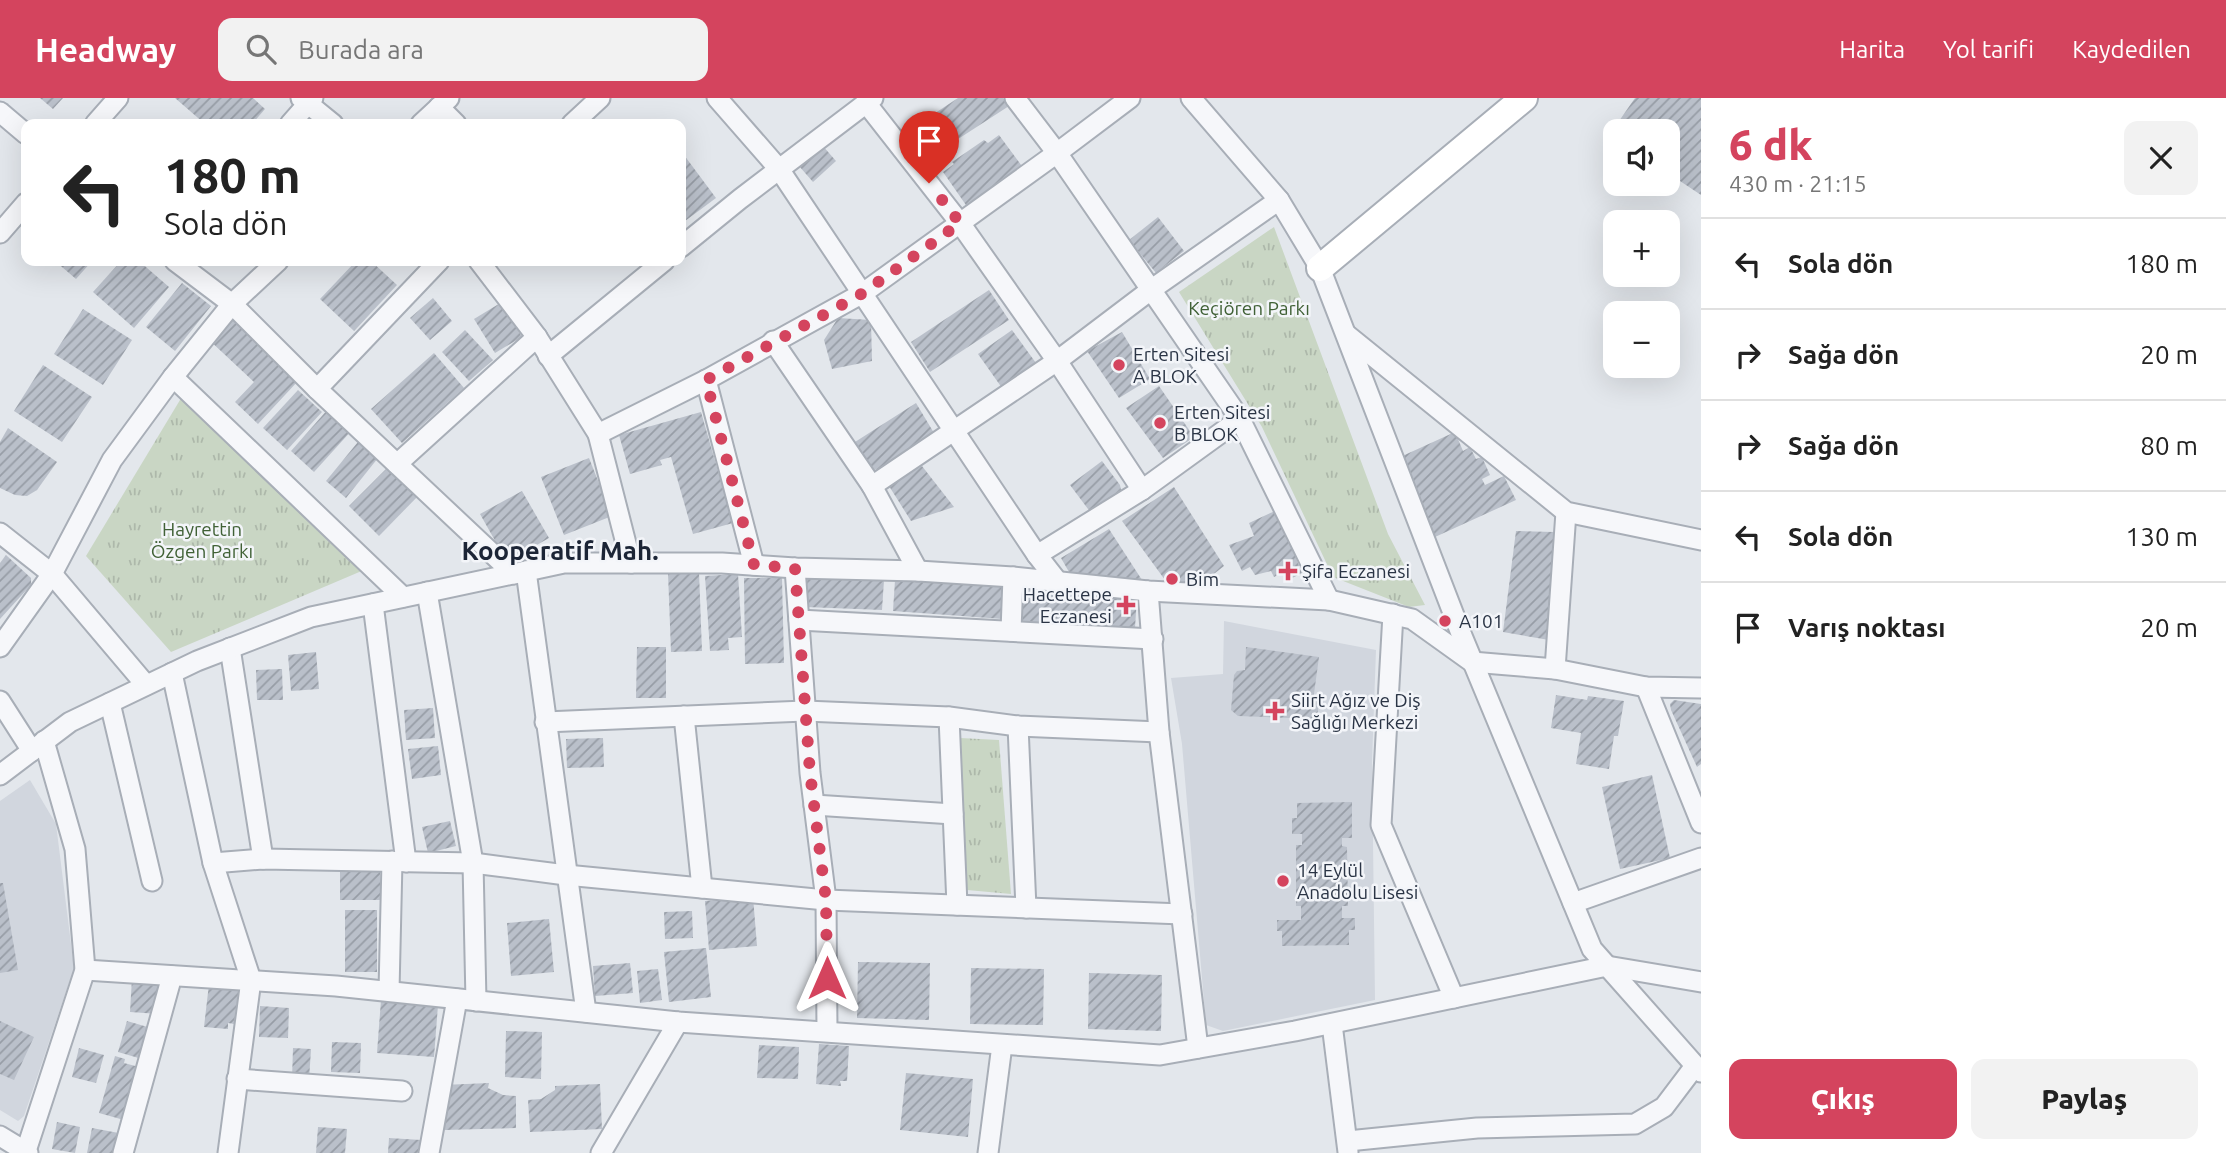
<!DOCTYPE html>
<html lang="tr">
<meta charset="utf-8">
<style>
body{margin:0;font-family:Ubuntu,sans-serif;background:#f2f2f2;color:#222;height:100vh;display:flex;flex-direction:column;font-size:26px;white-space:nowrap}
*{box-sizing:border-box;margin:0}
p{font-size:23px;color:#767676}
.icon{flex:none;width:38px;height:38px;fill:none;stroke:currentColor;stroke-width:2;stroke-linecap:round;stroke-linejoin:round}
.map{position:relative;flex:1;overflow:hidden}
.panel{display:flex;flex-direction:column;background:#fff;width:525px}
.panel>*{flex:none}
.guide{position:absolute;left:21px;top:21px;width:665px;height:147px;border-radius:14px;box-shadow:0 7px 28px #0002;background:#fff;color:#222;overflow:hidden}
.tools{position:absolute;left:1603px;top:21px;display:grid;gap:14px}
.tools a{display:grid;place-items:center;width:77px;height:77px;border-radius:14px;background:#fff;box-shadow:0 7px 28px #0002;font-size:35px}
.pin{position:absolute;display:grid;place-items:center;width:60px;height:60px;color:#fff;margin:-72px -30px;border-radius:50% 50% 50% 0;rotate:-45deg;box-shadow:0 0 7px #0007}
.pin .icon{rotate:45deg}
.me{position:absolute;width:77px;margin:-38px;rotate:0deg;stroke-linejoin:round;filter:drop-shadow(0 0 5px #0008)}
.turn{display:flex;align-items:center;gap:24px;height:147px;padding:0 28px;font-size:32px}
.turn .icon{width:91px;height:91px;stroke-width:2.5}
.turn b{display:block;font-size:49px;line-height:60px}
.round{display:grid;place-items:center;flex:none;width:74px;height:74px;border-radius:14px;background:#f2f2f2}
.head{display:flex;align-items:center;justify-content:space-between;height:119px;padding:0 28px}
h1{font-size:42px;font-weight:800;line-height:52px;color:#d4445e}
.action{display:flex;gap:14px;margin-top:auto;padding:14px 28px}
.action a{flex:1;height:80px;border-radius:14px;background:#d4445e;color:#fff;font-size:28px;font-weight:800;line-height:80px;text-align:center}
.action a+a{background:#f2f2f2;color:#222}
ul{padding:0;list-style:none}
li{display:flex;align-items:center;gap:21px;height:91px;padding:0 28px;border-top:2px solid #e0e0e0}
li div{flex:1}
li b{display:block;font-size:26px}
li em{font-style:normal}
header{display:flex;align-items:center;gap:42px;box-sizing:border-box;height:98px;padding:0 35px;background:#d4445e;color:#fff}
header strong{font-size:33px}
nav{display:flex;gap:38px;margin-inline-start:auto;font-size:24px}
.search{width:490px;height:63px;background:#f2f2f2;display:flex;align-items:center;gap:18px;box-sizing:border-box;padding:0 24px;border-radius:14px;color:#767676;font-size:26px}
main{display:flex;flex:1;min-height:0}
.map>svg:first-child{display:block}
.built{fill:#d1d6de}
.park{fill:url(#park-tufts)}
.building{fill:url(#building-hatch)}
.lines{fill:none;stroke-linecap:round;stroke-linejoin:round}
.street-casing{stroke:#a8aeb7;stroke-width:23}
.secondary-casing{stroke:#a8aeb7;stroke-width:30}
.street{stroke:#f6f7fa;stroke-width:19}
.secondary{stroke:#fff;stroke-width:26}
.route{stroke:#d4445e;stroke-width:12;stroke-dasharray:0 21.6}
.poi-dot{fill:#d4445e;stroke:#f3f5f9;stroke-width:2.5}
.labels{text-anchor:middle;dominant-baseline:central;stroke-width:5;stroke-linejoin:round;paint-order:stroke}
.park-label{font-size:19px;fill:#406136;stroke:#f3f5f9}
.poi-label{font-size:19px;fill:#2a3445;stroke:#f3f5f9;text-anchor:start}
.district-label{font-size:26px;font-weight:bold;fill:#1c2536;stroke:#f3f5f9}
</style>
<header>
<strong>Headway</strong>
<div class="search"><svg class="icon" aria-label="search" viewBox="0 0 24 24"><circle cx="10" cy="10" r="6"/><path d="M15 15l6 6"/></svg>Burada ara</div>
<nav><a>Harita</a><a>Yol tarifi</a><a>Kaydedilen</a></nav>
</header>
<main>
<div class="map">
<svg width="1701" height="1055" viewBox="0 0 1701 1055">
<defs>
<pattern id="park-tufts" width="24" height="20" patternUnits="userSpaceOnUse" patternTransform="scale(1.75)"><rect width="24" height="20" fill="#c9d6c4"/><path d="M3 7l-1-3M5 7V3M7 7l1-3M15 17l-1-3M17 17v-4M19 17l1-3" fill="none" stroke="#adb8aa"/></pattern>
<pattern id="building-hatch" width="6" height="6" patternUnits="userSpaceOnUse" patternTransform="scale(1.75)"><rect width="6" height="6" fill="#bac0ca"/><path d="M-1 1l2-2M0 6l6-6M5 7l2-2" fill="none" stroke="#979da6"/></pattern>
</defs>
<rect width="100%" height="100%" fill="#e3e7ec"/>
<!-- built -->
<g class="built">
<path d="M1224 523 1376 552 1372 664 1375 902 1223 933 1206 927 1182 646 1171 580 1223 576Z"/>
<path d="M30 682 56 726 74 870 24 1018 18 1023 0 1012V703Z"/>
</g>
<!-- park -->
<g class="park">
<path d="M1274 129 1388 436 1425 507 1409 509 1333 479 1262 329 1179 194Z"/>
<path d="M183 297 364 472 171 554 86 458Z"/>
<path d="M960 640 999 642 1011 796 967 792Z"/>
</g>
<!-- building -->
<g class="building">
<path d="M40 0H63L53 11Z"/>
<path d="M175 0H253L265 11 252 26H205Z"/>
<path d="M958 0H1003L1009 8 935 56 917 27Z"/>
<path d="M1635 0H1701V97L1668 75V33H1615V39L1610 36Z"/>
<path d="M999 37 1024 71 968 110 943 74 954 66 952 64 984 42 988 45Z"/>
<path d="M822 47 836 63 813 84 799 68Z"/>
<path d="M681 53 716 100 681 126Z"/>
<path d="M1158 119 1184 153 1156 175 1129 142Z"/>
<path d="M55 163H92L76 181Z"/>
<path d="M121 163H139L169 189 134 230 93 194Z"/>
<path d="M356 163H371L397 187 354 233 320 201Z"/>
<path d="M182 185 211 208 175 253 146 229Z"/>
<path d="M989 192 1009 222 930 274 911 244Z"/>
<path d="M433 200 452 223 430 242 410 220Z"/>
<path d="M502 204 522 239 495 255 474 221Z"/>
<path d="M83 211 132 242 103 287 54 256Z"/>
<path d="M228 218 298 283 258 326 235 304 254 284 207 240Z"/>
<path d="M838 220 871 222 872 263 832 271 824 242Z"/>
<path d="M465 232 493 262 469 283 442 254Z"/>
<path d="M1012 232 1036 265 1002 290 978 256Z"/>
<path d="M1122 234 1150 281 1119 300 1087 253Z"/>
<path d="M434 255 464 290 402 345 371 311Z"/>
<path d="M43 267 92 299 62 344 14 313Z"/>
<path d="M1159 288 1194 339 1163 360 1126 310Z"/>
<path d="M298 292 322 314 287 352 263 330Z"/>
<path d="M916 305 934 335 878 371 874 372 868 369 855 344Z"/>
<path d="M329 310 353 331 314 374 291 353Z"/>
<path d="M701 314 733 425 693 436 671 359 660 362 662 367 630 376 619 337Z"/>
<path d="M8 330 57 364 37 392 27 398 15 397 0 390V344Z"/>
<path d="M1455 334 1463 353 1470 349 1476 361 1482 359 1490 377 1482 381 1485 387 1504 378 1516 402 1435 439 1398 360Z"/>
<path d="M362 339 382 355 346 400 326 383Z"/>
<path d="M589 360 612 418 564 437 541 379Z"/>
<path d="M1102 363 1120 387 1121 392 1091 415 1070 387Z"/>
<path d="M390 367 420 396 379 438 349 408Z"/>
<path d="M922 368 954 409 911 423 889 388Z"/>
<path d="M1174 389 1224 468 1205 483 1196 486 1165 482 1122 423Z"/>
<path d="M522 393 549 440 507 464 480 416Z"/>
<path d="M1277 412 1302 475 1288 482 1284 474 1274 479 1271 473 1255 477 1250 469 1242 473 1229 447 1254 438 1249 425Z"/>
<path d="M1109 431 1142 482 1073 481 1061 460Z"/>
<path d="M1516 433 1554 434 1549 542 1503 534Z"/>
<path d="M6 457 31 480V487L0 521V465Z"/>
<path d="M699 474 702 553 671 554 668 475Z"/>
<path d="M738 476 742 539 728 540 729 552 710 553 705 478Z"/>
<path d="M807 479 884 482 882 512 806 509Z"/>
<path d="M744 480H782L784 565 745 566Z"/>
<path d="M895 482 1005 489 1003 521 893 513Z"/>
<path d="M1021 492 1137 498 1135 530 1019 523Z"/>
<path d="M637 549H666V600H636Z"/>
<path d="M1246 549 1319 559 1313 603H1319L1317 621 1238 618 1231 612 1234 577 1237 573 1245 572Z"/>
<path d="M316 554 319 591 291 593 288 557Z"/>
<path d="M282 571 283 602H257L256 572Z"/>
<path d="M1556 597 1587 602 1588 598 1624 603 1618 638H1614L1609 671 1576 666 1581 635 1551 630Z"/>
<path d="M1674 602 1701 606V666L1697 669 1671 612 1670 606Z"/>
<path d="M433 610 435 640 406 642 404 612Z"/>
<path d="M603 640 604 669 567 670 566 641Z"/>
<path d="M438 648 441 677 412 681 408 651Z"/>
<path d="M1652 677 1670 760 1620 771 1602 689Z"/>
<path d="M1352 704V740H1342V748L1347 749 1348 808H1342V820H1355V832H1349V847L1282 848V833H1277V822H1301V808H1296V747H1302V736H1292V720H1297V705Z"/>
<path d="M450 723 456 748 428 755 422 729Z"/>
<path d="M380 765V802H340V766Z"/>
<path d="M0 785H3L18 872 0 875Z"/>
<path d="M753 799 757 848 709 852 705 803Z"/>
<rect x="345" y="812" width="32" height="62"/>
<path d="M692 813 693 840 665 841 664 814Z"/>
<path d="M549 821 554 874 511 878 507 825Z"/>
<path d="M706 850 711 899 669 904 664 854Z"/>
<path d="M858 864 930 865 929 922 857 920Z"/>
<path d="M630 865 633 895 595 898 593 868Z"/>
<path d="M971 870 1044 871 1043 927 970 926Z"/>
<path d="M658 871 662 902 640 905 637 873Z"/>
<path d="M1089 875 1162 877 1161 933 1088 931Z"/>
<path d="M132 880 160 881 159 916 130 914Z"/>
<path d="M209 886 239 890 234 926 228 925V931L204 929Z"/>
<path d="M381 902 438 907 434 959 377 955Z"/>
<path d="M260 908 289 910 288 940 259 939Z"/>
<path d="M0 923 34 939 14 982 0 976Z"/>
<path d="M127 923 151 930 142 961 118 954Z"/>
<path d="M506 933 542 934 541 981 505 979Z"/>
<path d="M332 944 361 945 360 975 331 974Z"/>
<path d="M819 946 849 948 847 983H840L841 988 816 986Z"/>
<path d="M759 947 799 949 798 981 757 980Z"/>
<path d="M79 950 104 957 96 985 72 979Z"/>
<path d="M293 950 311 951 309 982 292 981Z"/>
<path d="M115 958 125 961 124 965 139 969 124 1022 99 1015Z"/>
<path d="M906 975 973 981 968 1039 900 1032Z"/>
<path d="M489 985 488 990 503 997 516 998V1030L445 1032 443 987Z"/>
<path d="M600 986 602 1031 530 1034 528 1002 541 1001 555 992V988Z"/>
<path d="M57 1024 80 1029 75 1055 52 1051Z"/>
<path d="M318 1029 347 1031 345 1055H316Z"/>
<path d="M92 1030 124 1036 120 1055H87Z"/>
<path d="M389 1040 421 1042 420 1055H388Z"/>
</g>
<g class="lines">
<!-- street casing -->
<g class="street-casing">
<g id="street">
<path d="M301 0 333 26"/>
<path d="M717 0 779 71 1037 457 1058 484"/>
<path d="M1015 0 1057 55 1240 321 1329 502"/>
<path d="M1191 0 1279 102 1320 170 1462 538 1592 851 1701 974"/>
<path d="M866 5 960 125 1057 263 1142 392"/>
<path d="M439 9 456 26"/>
<path d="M0 14 26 36"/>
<path d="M95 26 118 0"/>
<path d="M290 26 313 0"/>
<path d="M421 26 449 0"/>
<path d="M572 26 600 0"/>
<path d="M0 135 26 105"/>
<path d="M681 149 740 101 873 0"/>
<path d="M175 163 232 206 317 291 514 476"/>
<path d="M479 163 537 239 598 336 631 465"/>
<path d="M1347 237 1566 414 1701 442"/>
<path d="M773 243 872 388 918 473"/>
<path d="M548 258 664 163"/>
<path d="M173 279 403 499"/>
<path d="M706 282 754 467"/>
<path d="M317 291 439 163"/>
<path d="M598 336 706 282 863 195 1057 55 1130 0"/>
<path d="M397 366 537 239"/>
<path d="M872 388 1057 263 1152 191 1279 102"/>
<path d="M0 435 52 476 146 587"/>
<path d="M1037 457 1142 392 1240 321"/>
<path d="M795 470 810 675 826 802 827 933"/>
<path d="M526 473 586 914"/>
<path d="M1148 493 1159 634 1198 950"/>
<path d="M427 494 473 765 476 903"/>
<path d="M373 506 406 764"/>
<path d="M1393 516 1381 727 1454 900"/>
<path d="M799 522 1153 541"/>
<path d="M1011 533 1013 479"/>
<path d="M0 549 52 476 112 362 173 279 232 206 278 163"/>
<path d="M230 550 263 761"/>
<path d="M1555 571 1566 414"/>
<path d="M172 575 213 765 251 882 228 1055"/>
<path d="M1646 589 1701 725"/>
<path d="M0 603 32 653"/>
<path d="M110 605 152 783"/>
<path d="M684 618 702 790"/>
<path d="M949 619 957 807"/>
<path d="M545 624 805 613 949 619 1018 628 1159 634"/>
<path d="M1018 628 1026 810"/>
<path d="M0 677 70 624 197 563 311 519 564 465H722L795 470 918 473 1013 479 1148 493 1329 502 1412 521 1472 564 1555 571 1646 589 1701 590"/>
<path d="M814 707 953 716"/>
<path d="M213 765 263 761 473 765 566 777 826 802 1182 816"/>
<path d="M1573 805 1701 760"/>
<path d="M85 872 336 888 678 924 1160 957 1295 933 1607 868 1701 884"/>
<path d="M389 893 392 763"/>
<path d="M1332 926 1348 1054"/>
<path d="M237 981 402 993"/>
<path d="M0 1038 28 1055"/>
<path d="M1348 1043 1477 1030 1635 1026 1664 1009 1695 968"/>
<path d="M26 1053 85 872 75 751 44 643"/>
<path d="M123 1055 172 878"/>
<path d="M429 1055 457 901"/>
<path d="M601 1055 678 924"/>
<path d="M988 1055 1002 947"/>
</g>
</g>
<!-- secondary casing -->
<g class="secondary-casing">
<path id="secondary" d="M1320 170 1524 0"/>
</g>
<!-- street -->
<use href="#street" class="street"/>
<!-- secondary -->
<use href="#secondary" class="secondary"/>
</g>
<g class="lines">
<!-- route -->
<path class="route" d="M827 880 826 802 810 675 795 470 754 467 706 282 863 195 960 125 929 85"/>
</g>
<!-- markers -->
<g class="poi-dot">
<circle cx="1119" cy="267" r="7"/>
<circle cx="1160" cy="325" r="7"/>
<path d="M1284.5 462.5h7v7h7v7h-7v7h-7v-7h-7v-7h7z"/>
<circle cx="1172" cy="481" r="7"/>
<path d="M1122.5 496.5h7v7h7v7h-7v7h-7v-7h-7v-7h7z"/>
<circle cx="1445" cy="523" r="7"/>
<path d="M1271.5 602.5h7v7h7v7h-7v7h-7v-7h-7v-7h7z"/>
<circle cx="1283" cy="783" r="7"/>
</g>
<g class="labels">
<!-- park labels -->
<g class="park-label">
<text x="1249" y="210">Keçiören Parkı</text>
<text x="202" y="431">Hayrettin<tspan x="202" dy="22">Özgen Parkı</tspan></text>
</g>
<!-- poi labels -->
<g class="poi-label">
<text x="1133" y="256">Erten Sitesi<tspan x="1133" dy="22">A BLOK</tspan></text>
<text x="1174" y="314">Erten Sitesi<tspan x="1174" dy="22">B BLOK</tspan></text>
<text x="1302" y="473">Şifa Eczanesi</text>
<text x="1186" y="481">Bim</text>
<text x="1112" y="496" text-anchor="end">Hacettepe<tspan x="1112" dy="22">Eczanesi</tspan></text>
<text x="1459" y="523">A101</text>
<text x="1291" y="602">Siirt Ağız ve Diş<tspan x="1291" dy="22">Sağlığı Merkezi</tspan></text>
<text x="1297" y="772">14 Eylül<tspan x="1297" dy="22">Anadolu Lisesi</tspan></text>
</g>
<!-- district labels -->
<g class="district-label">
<text x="560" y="452">Kooperatif Mah.</text>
</g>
</g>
</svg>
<div class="tools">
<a><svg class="icon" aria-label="sound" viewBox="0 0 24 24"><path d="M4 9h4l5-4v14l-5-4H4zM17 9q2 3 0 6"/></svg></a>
<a>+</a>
<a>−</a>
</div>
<div class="pin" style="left:929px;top:85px;background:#d93025"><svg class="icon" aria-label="arrive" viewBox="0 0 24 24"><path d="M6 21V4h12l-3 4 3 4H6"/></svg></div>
<svg class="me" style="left:827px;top:880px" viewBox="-20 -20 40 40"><path d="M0-17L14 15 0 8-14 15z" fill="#d4445e" stroke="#fff" stroke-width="4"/></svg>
<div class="guide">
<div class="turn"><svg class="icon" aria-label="left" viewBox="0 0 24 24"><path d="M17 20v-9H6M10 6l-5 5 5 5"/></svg><div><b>180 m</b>Sola dön</div></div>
</div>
</div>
<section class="panel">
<div class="head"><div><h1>6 dk</h1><p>430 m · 21:15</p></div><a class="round"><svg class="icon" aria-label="close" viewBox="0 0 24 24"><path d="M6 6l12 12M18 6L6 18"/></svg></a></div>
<ul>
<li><svg class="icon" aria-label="left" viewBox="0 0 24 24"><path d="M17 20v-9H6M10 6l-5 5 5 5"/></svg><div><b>Sola dön</b></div><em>180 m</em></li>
<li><svg class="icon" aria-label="right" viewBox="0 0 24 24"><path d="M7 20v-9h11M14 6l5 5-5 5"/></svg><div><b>Sağa dön</b></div><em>20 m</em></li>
<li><svg class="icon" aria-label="right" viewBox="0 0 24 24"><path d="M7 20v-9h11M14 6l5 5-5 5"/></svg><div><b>Sağa dön</b></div><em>80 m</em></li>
<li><svg class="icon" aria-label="left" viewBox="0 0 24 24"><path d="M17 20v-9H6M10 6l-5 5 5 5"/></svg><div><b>Sola dön</b></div><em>130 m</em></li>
<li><svg class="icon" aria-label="arrive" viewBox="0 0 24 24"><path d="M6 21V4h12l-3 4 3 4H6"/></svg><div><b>Varış noktası</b></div><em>20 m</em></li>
</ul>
<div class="action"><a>Çıkış</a><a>Paylaş</a></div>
</section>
</main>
